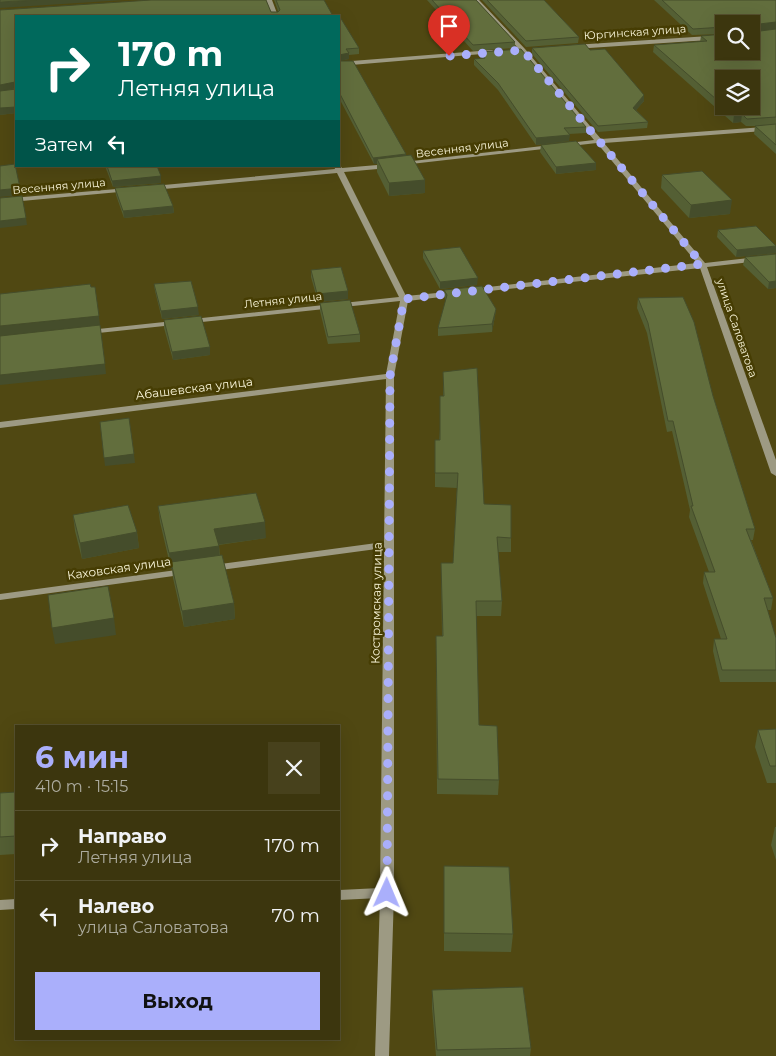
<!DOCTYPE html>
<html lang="ru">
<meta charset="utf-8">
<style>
body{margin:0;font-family:Montserrat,sans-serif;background:#47411c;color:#f1f3f6;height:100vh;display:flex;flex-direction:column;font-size:19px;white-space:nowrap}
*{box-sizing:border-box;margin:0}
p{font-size:16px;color:#acab9e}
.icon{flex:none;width:28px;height:28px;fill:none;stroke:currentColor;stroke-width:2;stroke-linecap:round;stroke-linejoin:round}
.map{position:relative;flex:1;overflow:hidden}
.panel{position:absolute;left:15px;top:725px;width:325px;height:315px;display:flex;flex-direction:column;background:#3c360e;border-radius:0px;box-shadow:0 5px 20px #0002,0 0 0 1px #55502e}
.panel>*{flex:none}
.banner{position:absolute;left:15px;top:15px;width:325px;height:152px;border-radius:0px;box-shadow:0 5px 20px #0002,0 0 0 1px #55502e;background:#00695c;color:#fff;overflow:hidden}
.tools{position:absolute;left:715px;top:15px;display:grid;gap:10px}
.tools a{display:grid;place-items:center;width:45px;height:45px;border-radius:0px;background:#3c360e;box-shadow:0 5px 20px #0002,0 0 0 1px #55502e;font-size:25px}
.pin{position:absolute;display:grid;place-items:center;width:42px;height:42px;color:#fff;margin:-51px -21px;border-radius:50% 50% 50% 0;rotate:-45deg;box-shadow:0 0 5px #0007}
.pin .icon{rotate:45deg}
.me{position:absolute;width:55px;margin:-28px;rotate:1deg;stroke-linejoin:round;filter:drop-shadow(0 0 4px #0008)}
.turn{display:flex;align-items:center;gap:18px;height:105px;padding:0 20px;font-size:22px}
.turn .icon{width:65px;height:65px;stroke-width:2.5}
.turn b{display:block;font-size:35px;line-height:42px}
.then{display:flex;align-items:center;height:48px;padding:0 20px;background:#0003;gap:10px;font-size:19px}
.round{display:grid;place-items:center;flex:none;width:52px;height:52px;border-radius:0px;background:#47411c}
.headline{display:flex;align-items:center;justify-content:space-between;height:85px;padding:0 20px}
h1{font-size:30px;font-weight:700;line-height:38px;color:#aaaffb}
.cta{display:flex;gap:10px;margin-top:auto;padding:10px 20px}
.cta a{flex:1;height:58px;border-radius:0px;background:#aaaffb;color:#111;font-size:20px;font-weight:700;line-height:58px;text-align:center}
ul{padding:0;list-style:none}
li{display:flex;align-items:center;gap:15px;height:70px;padding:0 20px;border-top:1px solid #55502e}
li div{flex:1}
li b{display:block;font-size:19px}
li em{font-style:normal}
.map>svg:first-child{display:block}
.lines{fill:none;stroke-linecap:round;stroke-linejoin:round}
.street{fill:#9d9a83;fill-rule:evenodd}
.wall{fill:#545f34}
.shaded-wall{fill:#454d2b}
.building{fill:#626e3d;stroke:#454d2b}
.route{stroke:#aaaffb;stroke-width:9;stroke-dasharray:0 16.2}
.labels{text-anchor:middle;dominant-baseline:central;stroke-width:5;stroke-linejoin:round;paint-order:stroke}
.far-street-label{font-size:11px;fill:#f9f5d9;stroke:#463d03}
.street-label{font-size:12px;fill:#f9f5d9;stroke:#463d03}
</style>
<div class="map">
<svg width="776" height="1056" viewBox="0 0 776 1056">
<rect width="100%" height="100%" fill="#504812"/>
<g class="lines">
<!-- street -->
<g class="street">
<path d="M266 0H272L278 16H272Z"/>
<path d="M473 0H479L525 49 601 139 776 126V130L604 143 705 263 776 255V259L707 267 776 460V476L771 473 700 268 471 293 467 291 471 289 697 263 597 143 402 165 401 164 404 162 594 140 521 51Z"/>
<path d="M724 35V39L574 49 571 47 574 45Z"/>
<path d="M492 50 494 51V53L339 66V62Z"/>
<path d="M339 164 342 168 389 164 392 166 389 168 344 172 406 296 457 291 461 293 457 295 408 301 394 376V893L389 1056H375L380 898 339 900V890L380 888 384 548 213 571 208 568 213 565 384 542 386 379 0 428V422L386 374 400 301 89 334 85 332 89 330 399 297 337 173 153 190 149 188 153 186 335 169 334 166H339Z"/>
<path d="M128 188 130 189V191L0 203V199Z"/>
<path d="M184 569 189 572 188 574 0 600V594Z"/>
<path d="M16 899V909L0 910V900Z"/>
</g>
</g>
<!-- wall -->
<g class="wall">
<path d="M274 0H324L16 113 0 115V10L278 12V11Z"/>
<path d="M427 0H476L515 42V48L473 51Z"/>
<path d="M482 0H544L579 37 578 43 526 47Z"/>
<path d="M654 0H776V154L754 134 755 126H761H746L741 122 733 123 653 52 654 45 700 42 701 36 751 51 724 24V34L692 35Z"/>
<path d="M339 17 359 48V54L349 55V59L339 61Z"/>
<path d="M532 48 590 50 644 95V101L636 110 648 122 647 128 598 132 532 54Z"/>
<path d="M480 52 586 127V133L569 134V141L536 145 498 90 474 65V59H480Z"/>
<path d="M339 61 406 154V155L425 180V193L389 196 377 172V164H374L339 98Z"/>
<path d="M541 145 596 170 556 174 540 152Z"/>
<path d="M105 166H157L161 183 113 187Z"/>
<path d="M662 175 730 214 689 218 661 188Z"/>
<path d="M115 188 173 206 174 213 124 218 116 195Z"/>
<path d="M718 230 776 245V253L736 257 717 237Z"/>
<path d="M423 251 477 285 440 289 423 258Z"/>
<path d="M776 254V288L768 289 743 265 745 257Z"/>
<path d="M311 270 348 291V299L318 302 311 277Z"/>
<path d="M154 284 199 315 162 319 155 291Z"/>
<path d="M444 290 496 309 495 316 492 332 438 336V328L446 300 444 297Z"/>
<path d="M638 298 713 396 755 529 753 540H751L773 598 771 610H767L776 638V682H720L713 651 714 639H721L703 583 704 572H709L689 517 690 510 672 431 667 432 647 333 637 308Z"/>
<path d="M320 303 360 334V342L328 344 320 311Z"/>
<path d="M164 320 210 347V355L173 360 164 328Z"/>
<path d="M443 372 484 504 511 538V552H498L502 601 501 616H476L479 725 499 780 498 795 437 794 436 636H442L441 563H453L457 488 435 487V440H439L443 396Z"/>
<path d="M158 506 266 538 219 545 220 556 234 603 235 619 184 627 173 578 172 569H171L160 522Z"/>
<path d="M73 515 137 532 139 548 82 559 75 531Z"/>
<path d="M776 729V783H767L755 747 758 730Z"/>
<path d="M16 792V854L0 855V793Z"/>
<path d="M775 827H776V860L771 845Z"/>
<path d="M444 866 513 934 511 952 444 951Z"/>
<path d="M432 990 531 1048 530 1056H436L432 1008Z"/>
</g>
<!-- shaded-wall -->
<g class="shaded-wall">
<path d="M37 0H125L0 8V2Z"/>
<path d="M776 22V29L751 32V25Z"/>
<path d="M349 53V59L339 61V55Z"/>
<path d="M15 82 16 88 0 92V85Z"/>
<path d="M644 95V101L633 114V108Z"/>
<path d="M16 107V113L0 115V108Z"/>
<path d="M742 114 741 122 733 123 734 115Z"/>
<path d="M570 135 569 141 536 145V138Z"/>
<path d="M406 154V160L377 159V164H374L373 158Z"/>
<path d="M596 163V170L556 174V167Z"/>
<path d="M161 176V183L113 187 112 181Z"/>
<path d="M425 180V193L389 196V183Z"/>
<path d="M20 188 21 195 0 197V190Z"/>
<path d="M732 200 730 214 689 218 691 205Z"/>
<path d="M173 206 174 213 124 218 123 211Z"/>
<path d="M26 218 27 225 0 228V221Z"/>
<path d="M776 246V253L736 257 737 250Z"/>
<path d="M478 278 477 285 440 289V282Z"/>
<path d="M776 281V288L768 289 769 282Z"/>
<path d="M348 291V299L318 302 317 294Z"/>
<path d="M198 307 199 315 162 319 161 311Z"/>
<path d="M496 309 495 316 492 332V324Z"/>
<path d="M99 316 100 325 0 336V326Z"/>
<path d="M210 347V355L173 360 172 352Z"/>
<path d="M105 364 106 374 0 385V375Z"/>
<path d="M134 454 135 463 105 466 104 458Z"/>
<path d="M265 522 266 538 216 545 214 529Z"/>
<path d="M137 532 139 548 82 559 80 543Z"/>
<path d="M219 546 220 562H171L172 569H171L169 553Z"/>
<path d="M234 603 235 619 184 627 182 611Z"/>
<path d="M114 618 116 635 55 644 52 628Z"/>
</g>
<!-- building -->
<g class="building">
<path d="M0 0H37L0 2Z"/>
<path d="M151 0H266L271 12H278L280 10 276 0H324L333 16H16V88L15 82 0 85V10Z"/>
<path d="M432 0H476L515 42 473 45Z"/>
<path d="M487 0H544L579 37 526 41Z"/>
<path d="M662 0H776V22L751 25V24H724V27L693 29Z"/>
<path d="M339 17H340L359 48 346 49 349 53 339 55Z"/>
<path d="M751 28 752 32 776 29V117L747 119 742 114 734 115 724 106H751V79H724V106L654 45 707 41 701 36 724 34V51H751Z"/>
<path d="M585 44 590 50 605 49 644 95 633 108 648 122 598 126 532 48Z"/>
<path d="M521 49 586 127 564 128 570 135 536 138 498 83 474 59 485 58 480 52Z"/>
<path d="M339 61H353L406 154 373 158 339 92Z"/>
<path d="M16 89V107L0 108V91Z"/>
<path d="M776 124V145L755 126Z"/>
<path d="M576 141 596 163 556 167 541 145Z"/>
<path d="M411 155 425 180 389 183 377 159Z"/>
<path d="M15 164 20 188 0 190V166Z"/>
<path d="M107 166H157L161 176 112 181Z"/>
<path d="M702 171 732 200 691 205 662 175Z"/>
<path d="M164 184 173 206 123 211 115 188Z"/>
<path d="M22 196 26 218 0 221V198Z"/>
<path d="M756 226 776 246 737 250 718 230Z"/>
<path d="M460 247 478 278 440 282 423 251Z"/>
<path d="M776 254V281L769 282 745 257Z"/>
<path d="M341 267 348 291 317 294 311 270Z"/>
<path d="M191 281 198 307 161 311 154 284Z"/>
<path d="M90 284 91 287H95L99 316 0 326V294Z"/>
<path d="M482 286 496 309 492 324 438 328 447 295 444 290Z"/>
<path d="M683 297 694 322 713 396 755 529H746L773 598H764L776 638V670H722L714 639H727L704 572H715L691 506H693L673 421H668L648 323 638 298Z"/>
<path d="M350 300 360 334 328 337 320 303Z"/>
<path d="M201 316 210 347 172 352 164 320Z"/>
<path d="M100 325 105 364 0 375V336Z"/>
<path d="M477 368 484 504 511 505V538L497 537 502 601H476L479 725 497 726 499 780 438 779 436 636H443L441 563H453L458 473H435V440H440V396H444L443 372Z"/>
<path d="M129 418 134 454 104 458 100 422Z"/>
<path d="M256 493 265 522 214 529 219 546 169 553 158 506Z"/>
<path d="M128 505 137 532 80 543 73 515Z"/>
<path d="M222 555 234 603 182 611 171 562Z"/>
<path d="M108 586 114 618 52 628 48 595Z"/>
<path d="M776 729V766H770L758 730Z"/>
<path d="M16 792V836L0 837V793Z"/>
<path d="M444 866 509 867 513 934 444 933Z"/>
<path d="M523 987 531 1048 437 1050 432 990Z"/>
</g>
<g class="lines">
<!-- route -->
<path class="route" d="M387 893 390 376 404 299 702 264 523 50 449 56"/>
</g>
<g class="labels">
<!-- far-street labels -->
<g class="far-street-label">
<text transform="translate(635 32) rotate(-4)">Юргинская улица</text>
<text transform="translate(462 148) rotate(-7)">Весенняя улица</text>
<text transform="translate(59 186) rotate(-5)">Весенняя улица</text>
<text transform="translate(283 300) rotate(-6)">Летняя улица</text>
<text transform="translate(737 328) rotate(71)">улица Саловатова</text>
</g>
<!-- street labels -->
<g class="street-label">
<text transform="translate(194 388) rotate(-7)">Абашевская улица</text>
<text transform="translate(119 568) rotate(-8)">Каховская улица</text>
<text transform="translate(376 603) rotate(-89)">Костромская улица</text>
</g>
</g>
</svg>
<div class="tools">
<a><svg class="icon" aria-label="search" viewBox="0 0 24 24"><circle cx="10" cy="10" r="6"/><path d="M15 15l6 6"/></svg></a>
<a><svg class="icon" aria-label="layers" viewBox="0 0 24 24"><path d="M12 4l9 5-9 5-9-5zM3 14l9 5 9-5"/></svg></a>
</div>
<div class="pin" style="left:449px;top:56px;background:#d93025"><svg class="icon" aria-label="arrive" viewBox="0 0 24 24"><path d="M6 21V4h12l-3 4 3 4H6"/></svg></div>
<svg class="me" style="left:387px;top:893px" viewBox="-20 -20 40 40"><path d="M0-17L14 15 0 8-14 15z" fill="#aaaffb" stroke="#fff" stroke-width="4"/></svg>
<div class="banner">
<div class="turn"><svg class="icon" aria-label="right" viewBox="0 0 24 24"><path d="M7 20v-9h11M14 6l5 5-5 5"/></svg><div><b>170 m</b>Летняя улица</div></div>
<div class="then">Затем<svg class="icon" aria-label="left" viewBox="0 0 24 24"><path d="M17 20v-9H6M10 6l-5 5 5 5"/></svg></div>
</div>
<section class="panel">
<div class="headline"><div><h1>6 мин</h1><p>410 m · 15:15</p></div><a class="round"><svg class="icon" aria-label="close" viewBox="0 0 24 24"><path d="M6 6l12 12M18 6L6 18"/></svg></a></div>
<ul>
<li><svg class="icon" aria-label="right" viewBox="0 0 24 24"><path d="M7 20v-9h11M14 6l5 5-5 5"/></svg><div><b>Направо</b><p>Летняя улица</p></div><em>170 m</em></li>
<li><svg class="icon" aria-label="left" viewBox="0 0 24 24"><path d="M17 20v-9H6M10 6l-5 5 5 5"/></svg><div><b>Налево</b><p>улица Саловатова</p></div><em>70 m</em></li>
</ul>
<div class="cta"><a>Выход</a></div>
</section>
</div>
